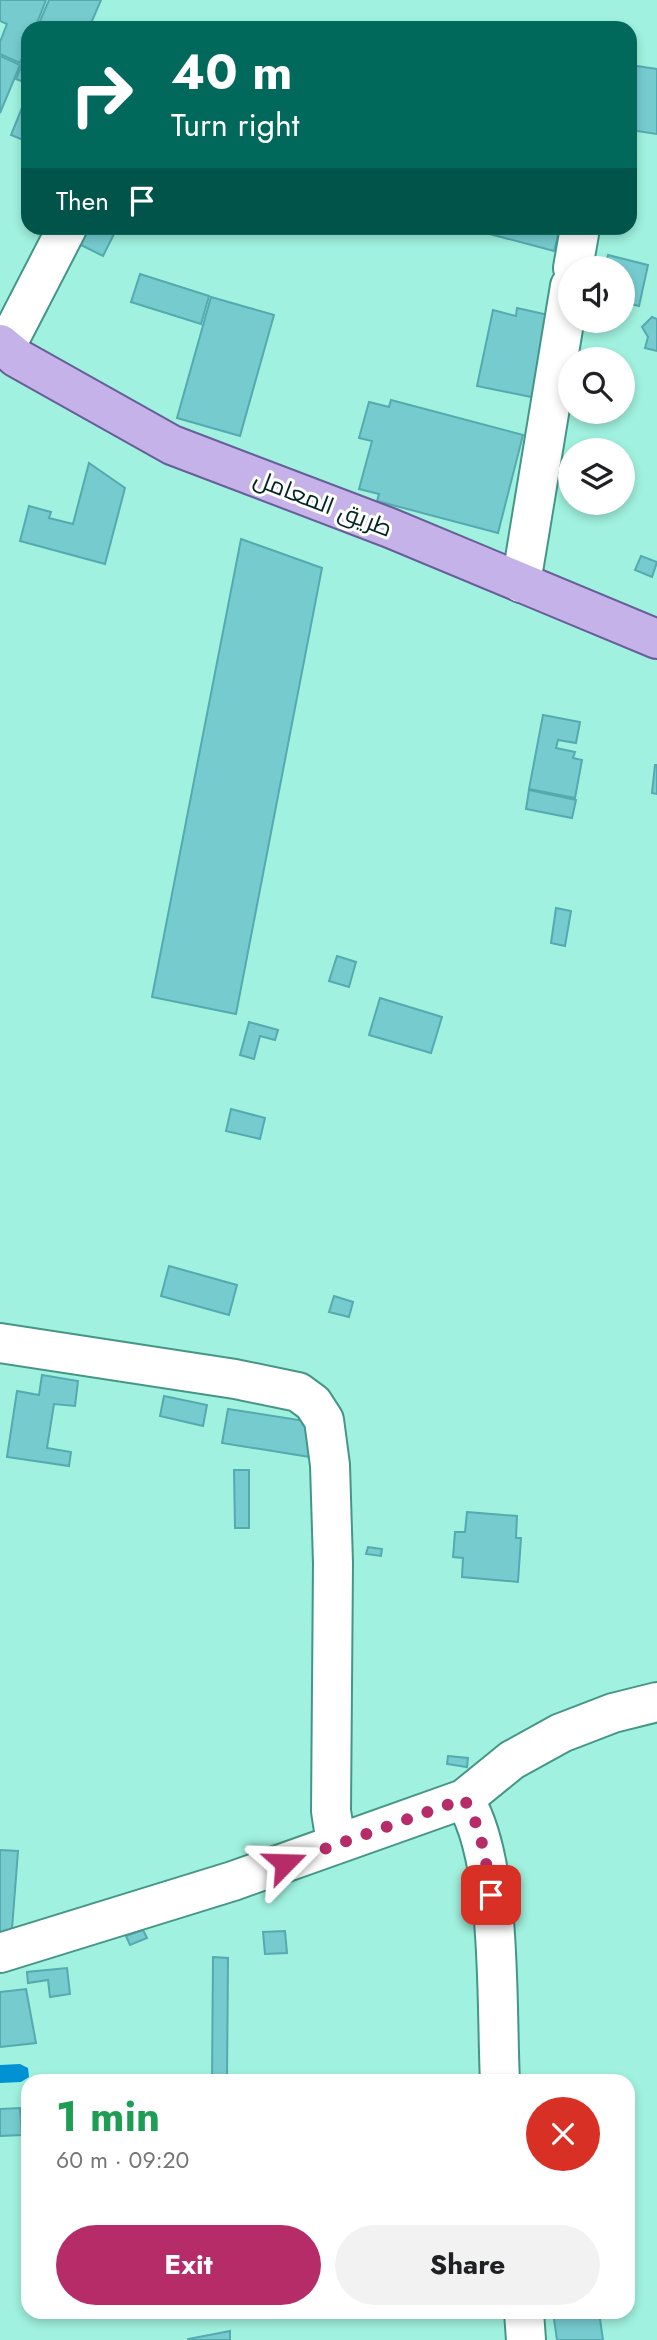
<!DOCTYPE html>
<meta charset="utf-8">
<style>
body{margin:0;font-family:Jost,Cairo,sans-serif;background:#f2f2f2;color:#202124;height:100vh;display:flex;flex-direction:column;font-size:26px;white-space:nowrap}
*{box-sizing:border-box;margin:0}
p{font-size:23px;color:#757577}
.icon{flex:none;width:38px;height:38px;fill:none;stroke:currentColor;stroke-width:2;stroke-linecap:round;stroke-linejoin:round}
.map{position:relative;flex:1;overflow:hidden}
.drawer{position:absolute;left:21px;top:2074px;width:614px;height:245px;display:flex;flex-direction:column;background:#fff;border-radius:21px;box-shadow:0 4px 10px #0003}
.drawer>*{flex:none}
.banner{position:absolute;left:21px;top:21px;width:616px;height:214px;border-radius:21px;box-shadow:0 4px 10px #0003;background:#00695c;color:#fff;overflow:hidden}
.buttons{position:absolute;left:558px;top:256px;display:grid;gap:14px}
.buttons a{display:grid;place-items:center;width:77px;height:77px;border-radius:50%;background:#fff;box-shadow:0 4px 10px #0003;font-size:35px}
.pin{position:absolute;display:grid;place-items:center;width:60px;height:60px;color:#fff;margin:-30px;border-radius:14px;box-shadow:0 4px 10px #0006}
.me{position:absolute;width:77px;margin:-38px;rotate:68deg;stroke-linejoin:round;filter:drop-shadow(0 0 5px #0008)}
.turn{display:flex;align-items:center;gap:24px;height:147px;padding:0 35px;font-size:32px}
.turn .icon{width:91px;height:91px;stroke-width:2.5}
.turn b{display:block;font-size:49px;line-height:60px}
.then{display:flex;align-items:center;height:66px;padding:0 35px;background:#0003;gap:14px;font-size:26px}
.round{display:grid;place-items:center;flex:none;width:74px;height:74px;border-radius:37px;background:#f2f2f2}
.head{display:flex;align-items:center;justify-content:space-between;height:119px;padding:0 35px}
h1{font-size:42px;font-weight:700;line-height:52px;color:#1e9e55}
.action{display:flex;gap:14px;margin-top:auto;padding:14px 35px}
.action a{flex:1;height:80px;border-radius:42px;background:#b52c69;color:#fff;font-size:28px;font-weight:700;line-height:80px;text-align:center}
.action a+a{background:#f2f2f2;color:#202124}
.map>svg:first-child{display:block}
.water{fill:#0192d3}
.building{fill:#76cbcf;stroke:#54aaae;stroke-width:2}
.lines{fill:none;stroke-linecap:round;stroke-linejoin:round}
.minor-casing{stroke:#459687;stroke-width:42}
.major-casing{stroke:#675f98;stroke-width:42}
.minor{stroke:#fff;stroke-width:38}
.major{stroke:#c5b2e8;stroke-width:38}
.route{stroke:#b52c69;stroke-width:12;stroke-dasharray:0 21.6}
.labels{text-anchor:middle;dominant-baseline:central;stroke-width:6;stroke-linejoin:round;paint-order:stroke}
.street-label{font-size:24px;fill:#02251f;stroke:#fff}
</style>
<div class="map">
<svg width="657" height="2340" viewBox="0 0 657 2340">
<rect width="100%" height="100%" fill="#a0f1df"/>
<!-- water -->
<path class="water" d="M20 2064 28 2068 29 2077 21 2082 0 2083V2065Z"/>
<!-- building -->
<g class="building">
<path d="M0 0H46L35 28H28V44L20 63 0 54V42L7 24 0 21Z"/>
<path d="M49 0H101L89 28H37Z"/>
<path d="M28 50V84L16 79Z"/>
<path d="M0 56 20 65 0 113Z"/>
<path d="M630 65 657 69V134L630 130Z"/>
<path d="M28 93V142L11 135Z"/>
<path d="M87 228H117L103 256 79 244Z"/>
<path d="M467 228H560L554 251Z"/>
<path d="M608 255 648 265 639 306 623 302V268H605Z"/>
<path d="M140 274 209 296 201 324 131 302Z"/>
<path d="M211 297 274 315 240 436 177 418Z"/>
<path d="M517 308 553 316 536 398 477 386 493 310 516 316Z"/>
<path d="M652 317 657 319V351L645 348 648 337 642 327Z"/>
<path d="M391 400 523 435 498 533 377 501 379 494 359 489 372 441 359 438 369 402 389 407Z"/>
<path d="M89 463 125 488 105 564 20 541 29 506 51 512 49 518 73 524Z"/>
<path d="M241 539 322 568 236 1014 152 997Z"/>
<path d="M641 556 657 562 652 577 635 570Z"/>
<path d="M543 715 580 722 576 743 558 740 556 748 575 752 573 758 582 760 575 798 529 789Z"/>
<path d="M655 765H657V794L652 793Z"/>
<path d="M529 790 576 800 572 818 526 809Z"/>
<path d="M556 908 571 911 565 946 551 943Z"/>
<path d="M337 956 356 962 349 987 329 981Z"/>
<path d="M380 998 442 1017 431 1053 369 1035Z"/>
<path d="M249 1022 278 1030 275 1040 260 1036 254 1059 240 1055Z"/>
<path d="M231 1109 265 1118 260 1139 226 1131Z"/>
<path d="M169 1266 237 1285 229 1315 161 1296Z"/>
<path d="M334 1296 353 1302 349 1317 329 1312Z"/>
<path d="M42 1375 78 1381 75 1406 54 1404 47 1448 71 1452 69 1466 7 1457 17 1391 39 1395Z"/>
<path d="M164 1396 207 1405 203 1426 160 1416Z"/>
<path d="M228 1409 312 1422 316 1458 222 1443Z"/>
<path d="M234 1470H249V1528H235Z"/>
<path d="M467 1512 517 1516 516 1538H521L518 1582 462 1577 463 1558 453 1557 455 1532H465Z"/>
<path d="M368 1547 382 1549 381 1556 366 1554Z"/>
<path d="M448 1756 468 1758 467 1767 447 1764Z"/>
<path d="M0 1850 18 1851 11 1942 0 1945Z"/>
<path d="M143 1930 147 1938 130 1945 126 1936Z"/>
<path d="M285 1931 287 1953 265 1954 263 1932Z"/>
<path d="M213 1957 228 1958 227 2081H212Z"/>
<path d="M67 1968 70 1994 50 1997 48 1980 28 1983 27 1972Z"/>
<path d="M26 1989 36 2043 0 2047V1992Z"/>
<path d="M20 2108 22 2135 0 2136V2109Z"/>
<path d="M553 2312H599L603 2340H557Z"/>
<path d="M230 2331V2340H188V2339Z"/>
</g>
<g class="lines">
<!-- minor casing -->
<g class="minor-casing">
<g id="minor">
<path d="M573 268 580 228"/>
<path d="M5 348 67 228"/>
<path d="M521 583 570 286"/>
<path d="M0 1343 235 1379 298 1392 313 1403 324 1420 330 1465 333 1563 331 1811 336 1843"/>
<path d="M464 1799C503 1861 496 2005 500 2081"/>
<path d="M0 1953 233 1881 464 1799 512 1760 561 1733 613 1713 657 1702"/>
<path d="M524 2312 526 2340"/>
</g>
</g>
<!-- major casing -->
<g class="major-casing">
<path id="major" d="M0 344 17 358 172 445 390 528 657 639"/>
</g>
<!-- minor -->
<use href="#minor" class="minor"/>
<!-- major -->
<use href="#major" class="major"/>
</g>
<g class="lines">
<!-- route -->
<path class="route" d="M285 1863 464 1799C482 1828 486 1861 491 1895"/>
</g>
<g class="labels">
<!-- street labels -->
<g class="street-label">
<text transform="translate(323 503) rotate(21)">طريق المعامل</text>
</g>
</g>
</svg>
<div class="buttons">
<a><svg class="icon" aria-label="sound" viewBox="0 0 24 24"><path d="M4 9h4l5-4v14l-5-4H4zM17 9q2 3 0 6"/></svg></a>
<a><svg class="icon" aria-label="search" viewBox="0 0 24 24"><circle cx="10" cy="10" r="6"/><path d="M15 15l6 6"/></svg></a>
<a><svg class="icon" aria-label="layers" viewBox="0 0 24 24"><path d="M12 4l9 5-9 5-9-5zM3 14l9 5 9-5"/></svg></a>
</div>
<div class="pin" style="left:491px;top:1895px;background:#d93025"><svg class="icon" aria-label="arrive" viewBox="0 0 24 24"><path d="M6 21V4h12l-3 4 3 4H6"/></svg></div>
<svg class="me" style="left:285px;top:1863px" viewBox="-20 -20 40 40"><path d="M0-17L14 15 0 8-14 15z" fill="#b52c69" stroke="#fff" stroke-width="4"/></svg>
<div class="banner">
<div class="turn"><svg class="icon" aria-label="right" viewBox="0 0 24 24"><path d="M7 20v-9h11M14 6l5 5-5 5"/></svg><div><b>40 m</b>Turn right</div></div>
<div class="then">Then<svg class="icon" aria-label="arrive" viewBox="0 0 24 24"><path d="M6 21V4h12l-3 4 3 4H6"/></svg></div>
</div>
<section class="drawer">
<div class="head"><div><h1>1 min</h1><p>60 m · 09:20</p></div><a class="round" style="background:#d93025;color:#fff"><svg class="icon" aria-label="close" viewBox="0 0 24 24"><path d="M6 6l12 12M18 6L6 18"/></svg></a></div>
<div class="action"><a>Exit</a><a>Share</a></div>
</section>
</div>
